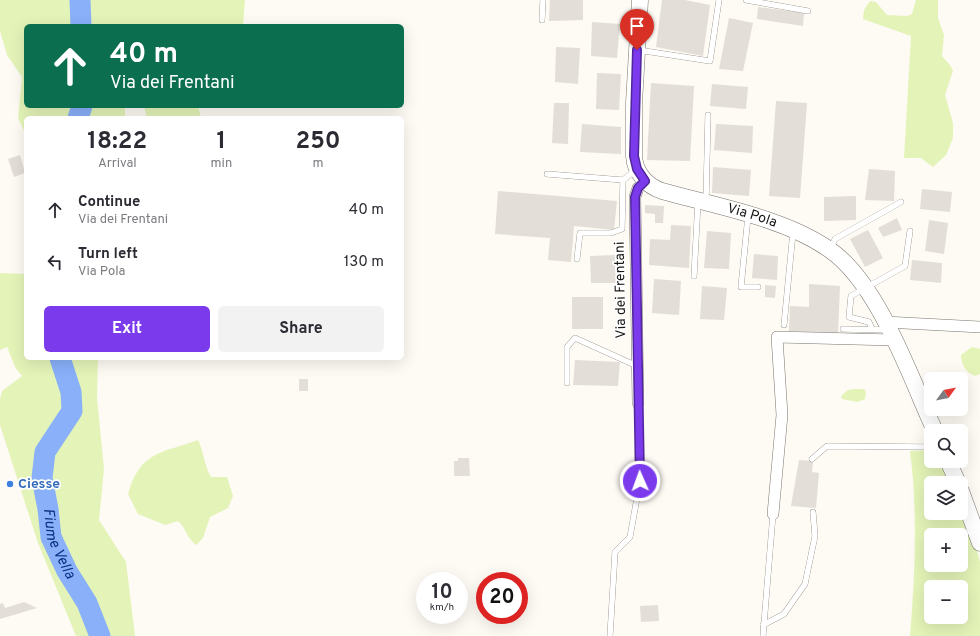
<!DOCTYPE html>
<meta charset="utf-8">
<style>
body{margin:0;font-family:Overpass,sans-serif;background:#f2f2f3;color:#2b2b33;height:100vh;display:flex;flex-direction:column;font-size:15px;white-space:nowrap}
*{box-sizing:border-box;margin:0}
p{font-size:13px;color:#7c7c81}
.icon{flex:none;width:22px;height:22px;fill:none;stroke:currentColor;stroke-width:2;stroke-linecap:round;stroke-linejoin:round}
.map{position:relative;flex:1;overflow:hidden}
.drawer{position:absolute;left:24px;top:116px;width:380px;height:244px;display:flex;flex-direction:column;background:#fff;border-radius:6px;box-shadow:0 4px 16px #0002}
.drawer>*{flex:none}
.banner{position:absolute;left:24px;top:24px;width:380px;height:84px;border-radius:6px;box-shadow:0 4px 16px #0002;background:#0b6e4f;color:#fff;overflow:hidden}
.needle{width:26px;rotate:57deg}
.controls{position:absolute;left:924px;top:372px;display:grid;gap:8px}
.controls a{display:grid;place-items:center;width:44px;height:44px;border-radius:6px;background:#fff;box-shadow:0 4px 16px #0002;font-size:20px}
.speed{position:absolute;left:416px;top:572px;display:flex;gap:8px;font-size:20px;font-weight:700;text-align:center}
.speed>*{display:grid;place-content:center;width:52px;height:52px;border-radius:50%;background:#fff;box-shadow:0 4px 16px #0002;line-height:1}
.speed small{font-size:10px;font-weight:400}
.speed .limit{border:6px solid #d22;background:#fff;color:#111}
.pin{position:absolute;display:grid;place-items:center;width:34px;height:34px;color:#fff;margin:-41px -17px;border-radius:50% 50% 50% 0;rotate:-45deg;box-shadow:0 0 4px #0007}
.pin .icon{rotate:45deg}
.me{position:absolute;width:44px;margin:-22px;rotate:358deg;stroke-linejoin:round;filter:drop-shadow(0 0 3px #0008)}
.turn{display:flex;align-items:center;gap:14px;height:84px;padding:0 20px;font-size:18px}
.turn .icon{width:52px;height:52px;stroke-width:2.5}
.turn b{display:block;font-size:28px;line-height:34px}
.eta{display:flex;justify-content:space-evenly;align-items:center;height:68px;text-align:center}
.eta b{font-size:24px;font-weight:700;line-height:28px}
.button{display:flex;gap:8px;margin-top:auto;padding:8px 20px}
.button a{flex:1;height:46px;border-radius:6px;background:#7c3aed;color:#fff;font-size:16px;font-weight:700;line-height:46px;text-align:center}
.button a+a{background:#f2f2f3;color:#2b2b33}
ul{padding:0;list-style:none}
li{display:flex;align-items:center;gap:12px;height:52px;padding:0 20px}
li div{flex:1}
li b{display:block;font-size:15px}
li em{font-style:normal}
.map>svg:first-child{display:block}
.green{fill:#e4f4b8;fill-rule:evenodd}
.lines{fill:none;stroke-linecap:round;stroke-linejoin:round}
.river{stroke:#89b0f9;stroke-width:21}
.building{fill:#e3ded7}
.lane-casing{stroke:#7a756e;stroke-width:6}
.street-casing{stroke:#7a756e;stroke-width:12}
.secondary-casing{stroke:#7a756e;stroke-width:17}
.lane{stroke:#fff;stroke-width:5.5}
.street{stroke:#fff;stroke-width:11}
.secondary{stroke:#fff;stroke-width:16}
.route-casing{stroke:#51269a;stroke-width:10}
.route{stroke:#7c3aed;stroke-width:7}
.shop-dot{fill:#3f7fe0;stroke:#fff;stroke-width:1.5}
.labels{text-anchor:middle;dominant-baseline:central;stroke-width:3.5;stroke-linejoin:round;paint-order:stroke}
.street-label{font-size:14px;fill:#181614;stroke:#fff}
.shop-label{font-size:14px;font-weight:bold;fill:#366cbe;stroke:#fff;text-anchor:start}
.water-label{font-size:15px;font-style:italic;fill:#093283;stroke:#fff}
</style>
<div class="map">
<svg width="980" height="636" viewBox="0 0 980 636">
<rect width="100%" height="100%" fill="#fefaf4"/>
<!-- green -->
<g class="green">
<path d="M0 0H245L243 26H178L175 24 167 26H26V106H125V118H26V135L18 118 22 77 7 55 0 31Z"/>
<path d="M916 0H938V18L944 35 942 56 950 65 953 71 945 95 953 123V138L946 155 933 167 921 158H904L911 36 863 19 864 10 870 1 876 2 887 15 907 16 912 14Z"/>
<path d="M144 106H198L201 118H147Z"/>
<path d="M0 273 26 274V358H98L97 398 104 469 99 520 126 562 135 636H76L38 543 0 425V399L2 391 22 376 15 367 7 347 0 350Z"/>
<path d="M972 347 980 349V374L975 376C966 373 961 364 961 355Z"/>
<path d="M855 389H864L866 392 865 399 857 402 842 399 841 396 848 390Z"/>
<path d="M198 440C204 452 204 465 211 477H227L233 496 228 508 210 517 203 538 196 545C185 536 187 529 178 521L165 525 138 514 128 494C140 451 162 453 198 440Z"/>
<path d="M931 450V461H944L954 483H931V513H961L974 540 980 562V636H910C915 575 918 512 910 451ZM931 535H961V565H931ZM931 587H961V617H931Z"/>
</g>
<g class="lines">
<!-- river -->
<g class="river">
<path d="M80 0 81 26"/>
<path d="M78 118 82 106"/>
<path id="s1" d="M60 358 71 392 72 411 45 452 42 478 48 509 51 537 67 571 87 603 100 636"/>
</g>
</g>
<!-- building -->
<g class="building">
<path d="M550 0H583V20L549 21Z"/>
<path d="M662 0H685L710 5 703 56 656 47Z"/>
<path d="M758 7 804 13 803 26 757 19Z"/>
<path d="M729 18 753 23 743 71 719 69Z"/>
<path d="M592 22 620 24 617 58 591 56Z"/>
<path d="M556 47 580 48 578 84 555 82Z"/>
<path d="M597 73 621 74 619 110 596 109Z"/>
<path d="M651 83 694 86 690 161 647 160Z"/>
<path d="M712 84 748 87 746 109 710 106Z"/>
<path d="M776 101 807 103 800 198 769 196Z"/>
<path d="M554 103H569L568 144 552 143Z"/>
<path d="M582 124 621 127V154L580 152Z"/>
<path d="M716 124 753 126 752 153 714 150Z"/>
<path d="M20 155 25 173 14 177 8 159Z"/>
<path d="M713 167 751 170 749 196 712 193Z"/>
<path d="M869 169 895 171 894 201 865 200Z"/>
<path d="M922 189 952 192 950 212 920 209Z"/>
<path d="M498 191 617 201 614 230 574 226 571 262 548 260 550 238 495 234Z"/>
<path d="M856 196V220L824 221V197Z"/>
<path d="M645 205 664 206 663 223H655V214L645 213Z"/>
<path d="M897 218 902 230 883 237 878 228Z"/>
<path d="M929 220 948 223 944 254 925 251Z"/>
<path d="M671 225 691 226 689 268 649 265 650 239 670 240Z"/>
<path d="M868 230 883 258 865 267 850 239Z"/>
<path d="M707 231 731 233 729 269 704 268Z"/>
<path d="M754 254 778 256 777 280 752 278Z"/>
<path d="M615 255 616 283H591L590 256Z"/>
<path d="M912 260 942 263 941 283 910 280Z"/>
<path d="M654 279 681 281 679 315 652 313Z"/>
<path d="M809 284 840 286 838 333 789 331 790 306 809 307Z"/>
<path d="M765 285 776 286 775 298 765 297Z"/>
<path d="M702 286 727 288 724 320 700 319Z"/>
<rect x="572" y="297" width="31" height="32"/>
<path d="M575 360 620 362 618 386 573 385Z"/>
<rect x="299" y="379" width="9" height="12"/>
<path d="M458 458H469L470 476H454V461H458Z"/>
<path d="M799 460 813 461 812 472 819 473 816 508 791 506Z"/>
<path d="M24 602 37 608 0 619V604L3 603 5 608Z"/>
<path d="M658 605 659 621 641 622 640 606Z"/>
</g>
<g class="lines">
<!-- lane casing -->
<g class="lane-casing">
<g id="lane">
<path d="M746 0 808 11"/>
<path d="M542 20 543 0"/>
<path d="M638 50 710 61 719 0"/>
<path d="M547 174 623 180 637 169"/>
<path d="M706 201 708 115"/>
<path d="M748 216 741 287H758"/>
<path d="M830 249 835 239 901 202"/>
<path d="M577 259 580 233H611L622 229 623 180"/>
<path d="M694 276 698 202"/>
<path d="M784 325 793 232"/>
<path d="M843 329 887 330"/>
<path d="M872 329 869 322 849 317 851 296 905 266 910 231"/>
<path d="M567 383V347L575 338 637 366"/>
<path d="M812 459 827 446 931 447"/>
<path d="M763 625 784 614 805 584 815 536 813 512"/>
<path d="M610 636 615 552 630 537 640 481 638 403"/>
<path d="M763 636 773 514"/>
</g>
</g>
<!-- street casing -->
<g class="street-casing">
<g id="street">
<path d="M885 322 980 327"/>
<path d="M638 403 635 197 638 188 645 181"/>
<path d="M773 514 782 415 777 337 893 340"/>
</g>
</g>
<!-- secondary casing -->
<g class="secondary-casing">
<g id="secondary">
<path id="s2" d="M640 0 634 103V156C635 173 647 186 662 191 715 206 785 218 830 250 879 284 910 377 935 431"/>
<path d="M948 461 958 483"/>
<path d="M961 491 980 543"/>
</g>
</g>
<!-- lane -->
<use href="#lane" class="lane"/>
<!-- street -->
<use href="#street" class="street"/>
<!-- secondary -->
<use href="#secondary" class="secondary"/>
</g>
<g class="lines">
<!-- route casing -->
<g class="route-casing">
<path id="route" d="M637 50 634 156 637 169 645 181 638 188 635 197 640 481"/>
</g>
<!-- route -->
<use href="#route" class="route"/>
</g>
<!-- markers -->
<circle class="shop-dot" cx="10" cy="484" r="4"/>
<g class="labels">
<!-- street labels -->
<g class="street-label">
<text stroke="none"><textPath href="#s2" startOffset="297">Via Pola</textPath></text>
<text transform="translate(621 290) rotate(-91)">Via dei Frentani</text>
</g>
<!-- shop labels -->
<g class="shop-label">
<text x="18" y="484">Ciesse</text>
</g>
<!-- water labels -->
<g class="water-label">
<text stroke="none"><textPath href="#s1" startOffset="198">Fiume Vella</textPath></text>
</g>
</g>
</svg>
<div class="controls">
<a><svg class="needle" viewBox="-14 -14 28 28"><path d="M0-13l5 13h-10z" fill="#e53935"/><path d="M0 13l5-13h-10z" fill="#7c7c81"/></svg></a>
<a><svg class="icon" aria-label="search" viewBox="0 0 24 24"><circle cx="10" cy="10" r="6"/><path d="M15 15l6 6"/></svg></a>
<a><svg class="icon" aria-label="layers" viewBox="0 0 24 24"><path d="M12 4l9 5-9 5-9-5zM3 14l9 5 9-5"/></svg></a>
<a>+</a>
<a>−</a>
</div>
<div class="speed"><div>10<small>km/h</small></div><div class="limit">20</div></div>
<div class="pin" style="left:637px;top:50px;background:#d93025"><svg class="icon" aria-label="arrive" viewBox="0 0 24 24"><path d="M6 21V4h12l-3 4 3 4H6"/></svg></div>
<svg class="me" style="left:640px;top:481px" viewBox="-20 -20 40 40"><circle r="17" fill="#7c3aed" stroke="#fff" stroke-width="3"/><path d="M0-11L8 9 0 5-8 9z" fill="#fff"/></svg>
<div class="banner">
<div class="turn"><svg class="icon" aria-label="ahead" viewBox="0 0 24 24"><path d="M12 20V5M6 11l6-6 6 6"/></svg><div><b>40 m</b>Via dei Frentani</div></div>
</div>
<section class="drawer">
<div class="eta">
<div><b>18:22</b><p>Arrival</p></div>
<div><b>1</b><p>min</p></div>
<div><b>250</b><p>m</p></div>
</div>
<ul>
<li><svg class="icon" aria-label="ahead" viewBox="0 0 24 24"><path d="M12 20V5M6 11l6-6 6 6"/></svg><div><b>Continue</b><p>Via dei Frentani</p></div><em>40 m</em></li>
<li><svg class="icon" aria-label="left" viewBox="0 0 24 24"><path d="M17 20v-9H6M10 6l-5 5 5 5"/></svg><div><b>Turn left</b><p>Via Pola</p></div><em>130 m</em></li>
</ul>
<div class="button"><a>Exit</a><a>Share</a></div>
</section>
</div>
